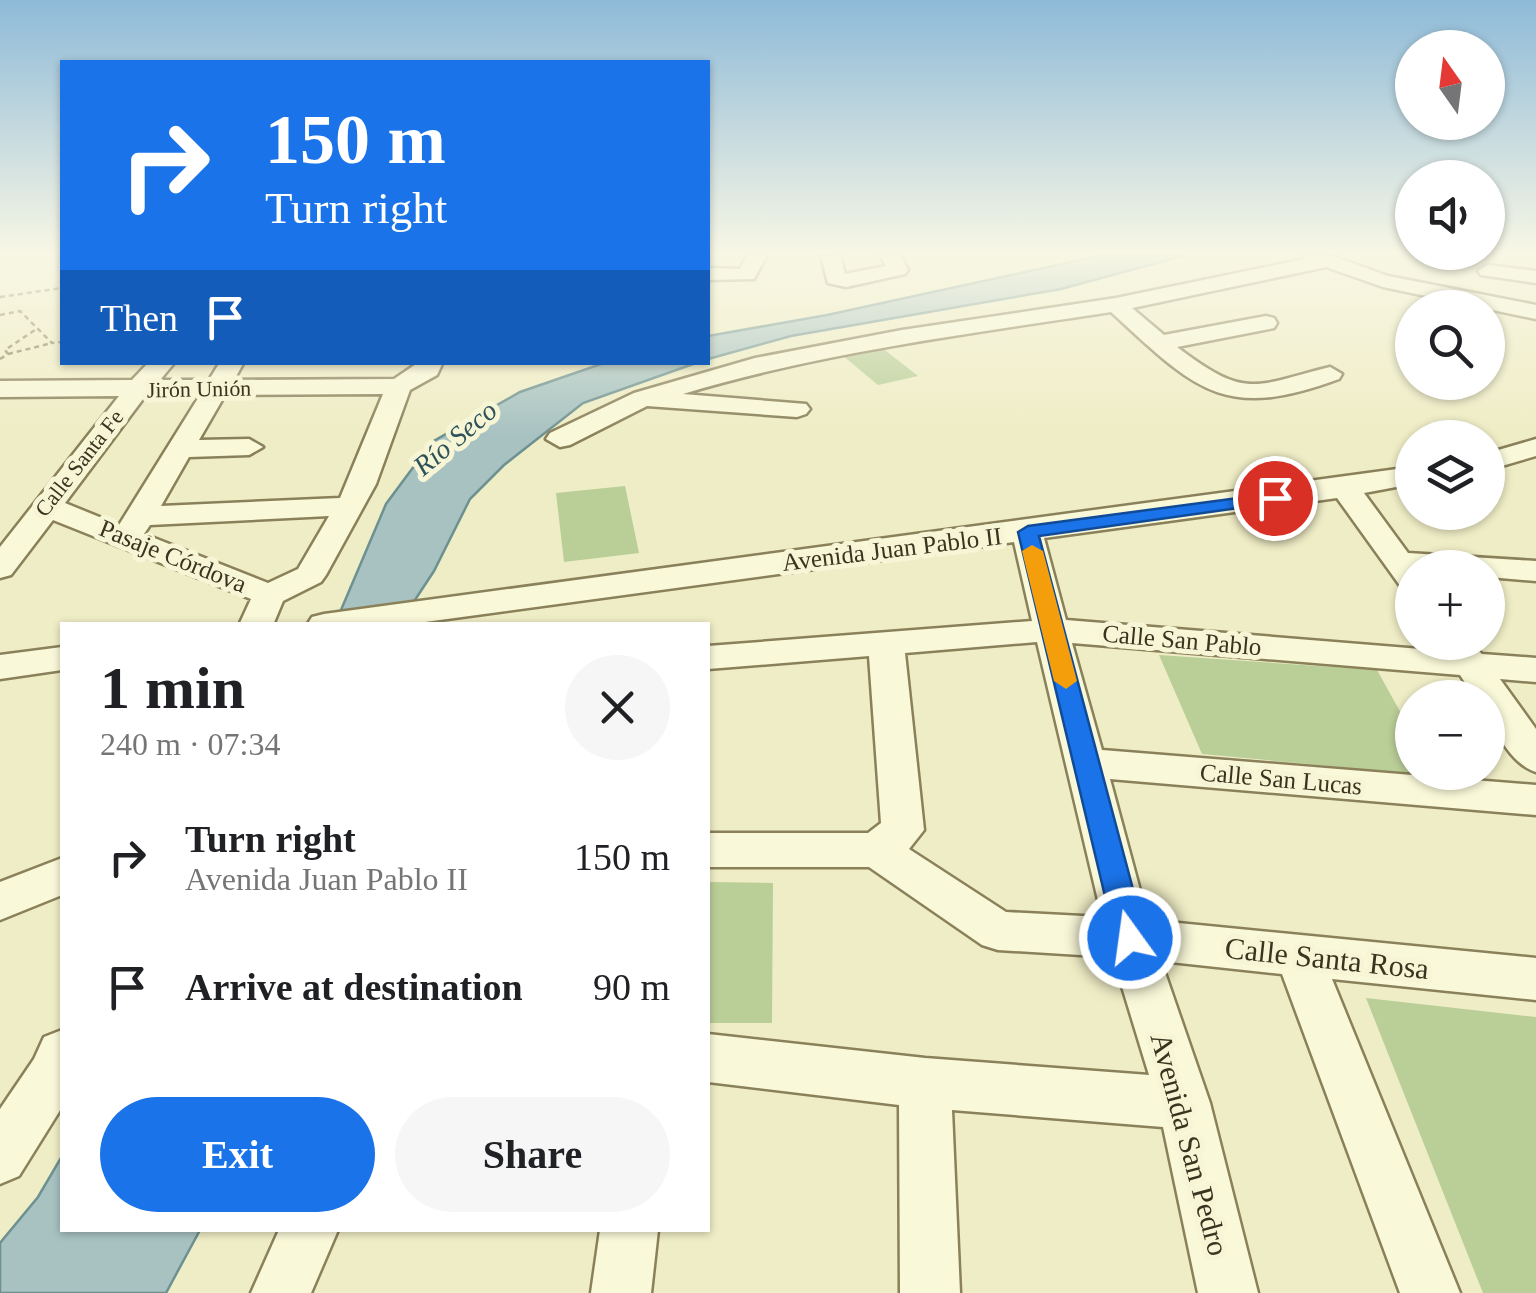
<!DOCTYPE html>
<meta charset="utf-8">
<style>
body{margin:0;font-family:Georgia,serif;background:#f6f6f6;color:#202124;height:100vh;display:flex;flex-direction:column;font-size:38px;white-space:nowrap}
*{box-sizing:border-box;margin:0}
p{font-size:32px;color:#757577}
.icon{flex:none;width:55px;height:55px;fill:none;stroke:currentColor;stroke-width:2;stroke-linecap:round;stroke-linejoin:round}
.map{position:relative;flex:1;overflow:hidden}
.details{position:absolute;left:60px;top:622px;width:650px;height:610px;display:flex;flex-direction:column;background:#fff;border-radius:0px;box-shadow:0 2px 8px #0004}
.details>*{flex:none}
.top-card{position:absolute;left:60px;top:60px;width:650px;height:305px;border-radius:0px;box-shadow:0 2px 8px #0004;background:#1a73e8;color:#fff;overflow:hidden}
.needle{width:65px;rotate:346deg}
.buttons{position:absolute;left:1395px;top:30px;display:grid;gap:20px}
.buttons a{display:grid;place-items:center;width:110px;height:110px;border-radius:50%;background:#fff;box-shadow:0 2px 8px #0004;font-size:50px}
.pin{position:absolute;display:grid;place-items:center;width:85px;height:85px;color:#fff;margin:-42px;border:5px solid #fff;border-radius:50%;box-shadow:0 2px 10px #0007}
.me{position:absolute;width:110px;margin:-55px;rotate:346deg;stroke-linejoin:round;filter:drop-shadow(0 0 8px #0008)}
.turn{display:flex;align-items:center;gap:35px;height:210px;padding:0 40px;font-size:45px}
.turn .icon{width:130px;height:130px;stroke-width:2.5}
.turn b{display:block;font-size:70px;line-height:85px}
.then{display:flex;align-items:center;height:95px;padding:0 40px;background:#0003;gap:20px;font-size:38px}
.round{display:grid;place-items:center;flex:none;width:105px;height:105px;border-radius:52px;background:#f6f6f6}
.head{display:flex;align-items:center;justify-content:space-between;height:170px;padding:0 40px}
h1{font-size:60px;font-weight:600;line-height:75px}
.button{display:flex;gap:20px;margin-top:auto;padding:20px 40px}
.button a{flex:1;height:115px;border-radius:60px;background:#1a73e8;color:#fff;font-size:40px;font-weight:600;line-height:115px;text-align:center}
.button a+a{background:#f6f6f6;color:#202124}
ul{padding:0;list-style:none}
li{display:flex;align-items:center;gap:30px;height:130px;padding:0 40px}
li div{flex:1}
li b{display:block;font-size:38px}
li em{font-style:normal}
.map>svg:first-child{display:block}
.green{fill:#bace98}
.water{fill:#a7c2c1;stroke:#6d9191;stroke-width:2.5}
.lines{fill:none;stroke-linecap:round;stroke-linejoin:round}
.minor-casing{stroke:#8a805a;stroke-width:5}
.path{stroke:#8a805a;stroke-width:2.5;stroke-dasharray:5 4;stroke-linecap:butt}
.minor{fill:#f9f8d8;fill-rule:evenodd}
.route{fill:#1a73e8;stroke:#114b97;stroke-width:2.5}
.slow{fill:#f59e0b}
.labels{text-anchor:middle;dominant-baseline:central;stroke-width:10;stroke-linejoin:round;paint-order:stroke}
.far-street-label{font-size:22px;fill:#3a331f;stroke:#f6f5d5}
.street-label{font-size:25px;fill:#3a331f;stroke:#f6f5d5}
.water-label{font-size:28px;font-style:italic;fill:#2e525a;stroke:#f6f5d5}
.near-street-label{font-size:30px;fill:#3a331f;stroke:#f6f5d5}
</style>
<div class="map">
<svg width="1536" height="1293" viewBox="0 0 1536 1293">
<rect width="100%" height="100%" fill="#efedc5"/>
<!-- green -->
<g class="green">
<path d="M881 347 918 376 878 385 842 355Z"/>
<path d="M625 486 639 553 564 562 556 493Z"/>
<path d="M1159 655 1377 670 1412 733V772L1434 773 1436 776 1202 754Z"/>
<path d="M708 882 773 883 772 1023H708Z"/>
<path d="M1366 998 1536 1017V1293H1483Z"/>
</g>
<!-- water -->
<g class="water">
<path d="M1103 255H1186L1061 289 791 336 708 359V336L827 315Z"/>
<path d="M604 363H696L583 403 504 465 470 499 434 571 409 609 338 617 386 504 432 442 520 392Z"/>
<path d="M62 1156V1230H200L166 1293H0V1243L38 1197Z"/>
</g>
<g class="lines">
<!-- minor casing -->
<g class="minor-casing">
<g id="minor">
<path d="M747 255H767L754 279 708 280V268L740 269Z"/>
<path d="M840 255 845 274 886 266 880 255H900L908 270 905 274 846 287 828 283 821 256Z"/>
<path d="M1302 255H1330L1388 276 1536 305V319L1383 287 1326 267 1132 308 1164 335 1266 316 1274 318 1277 323 1274 328 1177 347C1247 400 1253 386 1330 367L1342 374 1339 379C1223 422 1195 389 1111 312 967 334 823 352 683 394L806 404 810 409 806 414 797 417 647 406 570 445 560 447 546 439 550 433 634 393 755 358 902 330 1116 298 1305 259Z"/>
<path d="M1488 265 1536 271V283L1481 275 1478 271Z"/>
<path d="M149 362H175L160 380H209L220 362H244L234 380 394 379 419 362H443L437 375 410 390 376 484 326 575 321 582 283 601 273 625H239L251 599 53 520 11 575 0 578V547L119 396 0 397V381L132 380ZM383 394 340 498 161 506 189 457 249 455 263 447 249 439 199 440 225 395ZM146 395H200L119 525 65 503ZM329 516 298 569 268 583 144 534 150 525Z"/>
<path d="M1536 439V456L1488 470V453Z"/>
<path d="M1412 467V484L1364 493 1408 553 1536 561V581L1488 577V568H1412V590L1401 587 1337 498 1044 538 1066 620 1445 651 1450 644 1469 642 1482 654 1536 658V682L1500 679 1536 729V772C1510 764 1488 724 1488 698H1475L1460 675 1072 643 1102 750 1536 785V815L1110 779 1148 920 1536 958V1000L1332 979 1460 1293H1400L1282 974 1161 961 1210 1103 1258 1293H1198L1163 1127 952 1110 960 1293H900L899 1105 708 1082V1034L925 1058 1149 1075 1113 957 998 950 982 945 869 867H708V833H868L881 823 869 656 708 669V646L1032 621 1014 542 403 625H307L312 617 324 614ZM1037 642 1102 917 1006 912 909 849 924 830 905 653Z"/>
<path d="M62 647V670L0 679V655Z"/>
<path d="M62 858V895L0 920V882Z"/>
<path d="M62 1030V1107L19 1176 0 1184V1109L34 1059 44 1037Z"/>
<path d="M279 1230H338L311 1293H251Z"/>
<path d="M600 1230H658L651 1293H591Z"/>
</g>
</g>
<!-- path -->
<g class="path">
<path d="M0 297 62 288"/>
<path d="M0 315 20 311 52 343 62 342"/>
<path d="M8 354 52 343"/>
<path d="M0 359 8 354 5 350 38 328"/>
</g>
<!-- minor -->
<use href="#minor" class="minor"/>
</g>
<!-- sky -->
<linearGradient id="sky" x2="0" y2="1"><stop stop-color="#8ebad8"/><stop offset="0.58" stop-color="#f8f7e5"/><stop offset="1" stop-color="#f8f7e5" stop-opacity="0"/></linearGradient>
<rect width="1536" height="436" fill="url(#sky)"/>
<!-- route -->
<path class="route" d="M1275 493 1284 498 1281 502 1039 536 1146 938 1141 947 1130 951 1120 947 1115 938 1018 532 1028 526Z"/>
<!-- slow -->
<path class="slow" d="M1032 545 1043 551 1077 681 1066 689 1054 681 1022 551Z"/>
<g class="labels">
<!-- far-street labels -->
<g class="far-street-label">
<text transform="translate(199 389) rotate(-1)">Jirón Unión</text>
<text transform="translate(79 463) rotate(-52)">Calle Santa Fe</text>
</g>
<!-- street labels -->
<g class="street-label">
<text transform="translate(892 549) rotate(-7)">Avenida Juan Pablo II</text>
<text transform="translate(173 556) rotate(22)">Pasaje Córdova</text>
<text transform="translate(1182 640) rotate(5)">Calle San Pablo</text>
<text transform="translate(1281 779) rotate(5)">Calle San Lucas</text>
</g>
<!-- water labels -->
<g class="water-label">
<text transform="translate(455 438) rotate(-40)">Río Seco</text>
</g>
<!-- near-street labels -->
<g class="near-street-label">
<text transform="translate(1327 958) rotate(6)">Calle Santa Rosa</text>
<text transform="translate(1190 1144) rotate(75)">Avenida San Pedro</text>
</g>
</g>
</svg>
<div class="buttons">
<a><svg class="needle" viewBox="-14 -14 28 28"><path d="M0-13l5 13h-10z" fill="#e53935"/><path d="M0 13l5-13h-10z" fill="#757577"/></svg></a>
<a><svg class="icon" aria-label="sound" viewBox="0 0 24 24"><path d="M4 9h4l5-4v14l-5-4H4zM17 9q2 3 0 6"/></svg></a>
<a><svg class="icon" aria-label="search" viewBox="0 0 24 24"><circle cx="10" cy="10" r="6"/><path d="M15 15l6 6"/></svg></a>
<a><svg class="icon" aria-label="layers" viewBox="0 0 24 24"><path d="M12 4l9 5-9 5-9-5zM3 14l9 5 9-5"/></svg></a>
<a>+</a>
<a>−</a>
</div>
<div class="pin" style="left:1275px;top:498px;background:#d93025"><svg class="icon" aria-label="arrive" viewBox="0 0 24 24"><path d="M6 21V4h12l-3 4 3 4H6"/></svg></div>
<svg class="me" style="left:1130px;top:938px" viewBox="-20 -20 40 40"><circle r="17" fill="#1a73e8" stroke="#fff" stroke-width="3"/><path d="M0-11L8 9 0 5-8 9z" fill="#fff"/></svg>
<div class="top-card">
<div class="turn"><svg class="icon" aria-label="right" viewBox="0 0 24 24"><path d="M7 20v-9h11M14 6l5 5-5 5"/></svg><div><b>150 m</b>Turn right</div></div>
<div class="then">Then<svg class="icon" aria-label="arrive" viewBox="0 0 24 24"><path d="M6 21V4h12l-3 4 3 4H6"/></svg></div>
</div>
<section class="details">
<div class="head"><div><h1>1 min</h1><p>240 m · 07:34</p></div><a class="round"><svg class="icon" aria-label="close" viewBox="0 0 24 24"><path d="M6 6l12 12M18 6L6 18"/></svg></a></div>
<ul>
<li><svg class="icon" aria-label="right" viewBox="0 0 24 24"><path d="M7 20v-9h11M14 6l5 5-5 5"/></svg><div><b>Turn right</b><p>Avenida Juan Pablo II</p></div><em>150 m</em></li>
<li><svg class="icon" aria-label="arrive" viewBox="0 0 24 24"><path d="M6 21V4h12l-3 4 3 4H6"/></svg><div><b>Arrive at destination</b></div><em>90 m</em></li>
</ul>
<div class="button"><a>Exit</a><a>Share</a></div>
</section>
</div>
